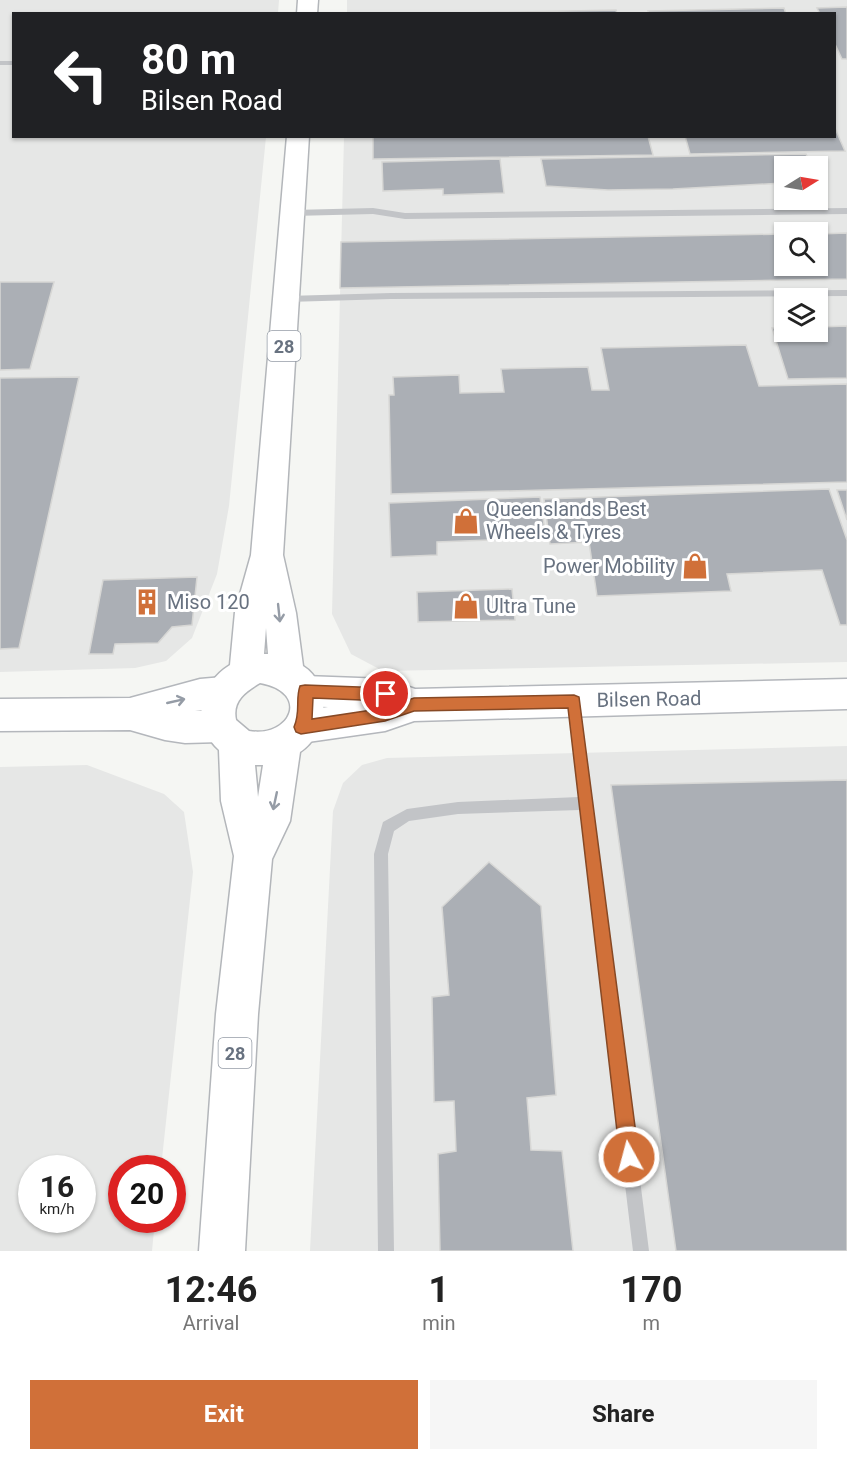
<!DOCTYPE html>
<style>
body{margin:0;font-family:Roboto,sans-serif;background:#f6f6f6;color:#222;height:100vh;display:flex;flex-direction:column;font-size:22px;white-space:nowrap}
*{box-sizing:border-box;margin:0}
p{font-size:20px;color:#767676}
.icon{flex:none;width:33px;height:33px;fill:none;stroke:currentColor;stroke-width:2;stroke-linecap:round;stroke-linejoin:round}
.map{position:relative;height:1251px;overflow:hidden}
.drawer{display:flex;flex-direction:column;background:#fff;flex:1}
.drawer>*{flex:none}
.top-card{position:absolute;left:12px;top:12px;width:824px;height:126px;border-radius:0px;box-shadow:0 2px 4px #0004;background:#202124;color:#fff;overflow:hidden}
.needle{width:39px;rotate:79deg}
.controls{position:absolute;left:774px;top:156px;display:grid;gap:12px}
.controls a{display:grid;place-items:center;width:54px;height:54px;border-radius:0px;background:#fff;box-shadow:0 2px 4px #0004;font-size:30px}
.speed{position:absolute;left:18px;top:1155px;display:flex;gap:12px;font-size:30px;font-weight:700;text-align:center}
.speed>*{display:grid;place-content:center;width:78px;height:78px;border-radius:50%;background:#fff;box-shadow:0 2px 4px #0004;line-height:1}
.speed small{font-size:15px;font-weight:400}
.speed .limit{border:9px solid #d22;background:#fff;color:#111}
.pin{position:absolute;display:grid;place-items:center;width:51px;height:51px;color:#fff;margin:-26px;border:3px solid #fff;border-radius:50%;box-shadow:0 2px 6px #0007}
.me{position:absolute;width:66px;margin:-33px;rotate:353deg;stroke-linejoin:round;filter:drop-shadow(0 0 4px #0008)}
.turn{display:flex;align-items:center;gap:21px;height:126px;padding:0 30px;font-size:27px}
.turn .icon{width:78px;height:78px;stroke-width:2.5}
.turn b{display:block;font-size:42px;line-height:51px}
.eta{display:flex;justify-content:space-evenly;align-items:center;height:102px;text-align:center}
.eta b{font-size:36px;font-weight:700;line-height:42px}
.cta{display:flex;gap:12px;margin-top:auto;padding:12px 30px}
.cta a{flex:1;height:69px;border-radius:0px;background:#d07039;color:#fff;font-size:24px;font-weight:700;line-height:69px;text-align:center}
.cta a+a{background:#f6f6f6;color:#222}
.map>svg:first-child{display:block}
.built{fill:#e6e7e6;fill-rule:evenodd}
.building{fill:#abafb5;stroke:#d7d7d5;stroke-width:1.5}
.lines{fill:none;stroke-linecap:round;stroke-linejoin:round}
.secondary-casing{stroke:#b4b7bc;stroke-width:3}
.primary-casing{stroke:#b3b6ba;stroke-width:3}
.lane{fill:#c2c4c7;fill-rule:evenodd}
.secondary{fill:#fff;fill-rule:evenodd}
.primary{fill:#fff;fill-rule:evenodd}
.oneway{stroke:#959ca6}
.route{fill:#d07039;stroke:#874925;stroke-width:1.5}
.labels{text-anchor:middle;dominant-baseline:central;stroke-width:6;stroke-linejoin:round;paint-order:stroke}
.shield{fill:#fff;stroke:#959ca6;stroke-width:1.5}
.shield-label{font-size:18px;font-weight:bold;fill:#687280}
.poi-label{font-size:20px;fill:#687280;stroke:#fff;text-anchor:start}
.street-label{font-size:20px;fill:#687280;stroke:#fff}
</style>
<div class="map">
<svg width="847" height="1251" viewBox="0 0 847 1251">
<rect width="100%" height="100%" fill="#f5f6f3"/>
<!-- built -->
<g class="built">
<path d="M0 0H279L278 13 14 14V136L266 137 229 506 217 574 192 638 166 661 135 668 0 672Z"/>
<path d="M347 0H847V662L383 671 351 654 332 614 344 137 834 136V14H347ZM784 166H818V200H784ZM784 232H818V266H784ZM784 298H818V332H784Z"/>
<path d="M847 746V1251H310L333 811 343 783 362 765 387 758Z"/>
<path d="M87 765 164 794 184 812 193 872 161 1168H122V1220H155L152 1251H0V767ZM32 1168H82V1220H32Z"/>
</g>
<!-- building -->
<g class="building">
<path d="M847 7V59H842L834 42V14H820L817 8Z"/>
<path d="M784 8 786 14H649L648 11Z"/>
<path d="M616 10 617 14H415Z"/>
<path d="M834 126 845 151 690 154 685 136H834Z"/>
<path d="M373 136H648L653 155 373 159Z"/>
<path d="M806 154 811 166H784V183L673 189 608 190 546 186 541 159Z"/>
<path d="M500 159 504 193 443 195V189L383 191 382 162Z"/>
<path d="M847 233V279L340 288 341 242 784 234V266H818V234Z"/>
<path d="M0 282H54L30 369 0 370Z"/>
<path d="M847 326V378L788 379 772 328H784V332H818V327Z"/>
<path d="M746 345 759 386 847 384V482L391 494 389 395H394L393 377 459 375 460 393 504 392 501 369 588 367 592 390H609L601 348Z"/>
<path d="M79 377 19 648 0 649V378Z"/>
<path d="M829 489 847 540V625H840L822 570 727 574 731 591 597 596 589 542 550 544 544 499Z"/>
<path d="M837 490H847V520Z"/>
<path d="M540 497 546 538 437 542V555L391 557 389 503Z"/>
<path d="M197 577 192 625 172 627 158 643 115 644 113 654H89L103 580Z"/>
<path d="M512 589 515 620 418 622 417 592Z"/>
<path d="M847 780V1251H676L611 785Z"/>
<path d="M489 862 541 906 556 1095 527 1098 531 1150 562 1151 573 1251H440L438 1154 456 1151 454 1101 434 1102 432 997 449 995 442 907Z"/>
</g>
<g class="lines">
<!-- secondary casing -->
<g class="secondary-casing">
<g id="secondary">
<path d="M305 676 386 679 415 689 847 679V709L414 721 385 731 301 743 289 738 283 727 289 716 301 711 328 707 305 706 293 702 288 691 293 680Z"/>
<path d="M223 677 235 681 240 692 235 703 223 707 195 711 221 710 233 715 239 726 233 737 221 742 185 743 165 740 130 730 0 731V699L130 698 200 679Z"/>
</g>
</g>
<!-- primary casing -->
<g class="primary-casing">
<g id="primary">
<path d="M298 0H318L317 14H297Z"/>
<path d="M287 136H309L283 555 296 613 303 666C333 685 328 734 300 752L290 821 272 859 258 1014 245 1251H199L216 1014 234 856 221 801 219 750C191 724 198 685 230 665L235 612 251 555ZM266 628 268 654H264ZM260 683C311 692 291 738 249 731L236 720C232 701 245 692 260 683ZM255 765H263L258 797Z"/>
</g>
</g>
<!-- lane -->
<g class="lane">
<rect x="0" y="61" width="14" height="4"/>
<path d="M373 208 405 213 847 208V214L405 219 373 214 293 216 289 213 293 210Z"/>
<path d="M847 290V296L391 299 287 302 282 299 287 296 391 293Z"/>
<path d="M574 696 578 698 580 702 649 1251H633L580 810 458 814 409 821 394 831 388 854 394 1251H378L374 854 383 822 407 809 458 802 579 797 568 702 570 698Z"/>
</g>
<!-- secondary -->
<use href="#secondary" class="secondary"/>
<!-- primary -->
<use href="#primary" class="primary"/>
</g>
<!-- one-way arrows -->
<defs><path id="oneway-shaft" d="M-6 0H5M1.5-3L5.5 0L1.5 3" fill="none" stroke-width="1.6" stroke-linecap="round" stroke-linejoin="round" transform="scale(1.5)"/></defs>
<g class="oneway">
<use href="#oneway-shaft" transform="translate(279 613) rotate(84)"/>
<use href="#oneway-shaft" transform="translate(176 701) rotate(-13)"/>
<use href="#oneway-shaft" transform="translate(275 801) rotate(102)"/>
</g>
<!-- route -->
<path class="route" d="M305 685 386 688 391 690 393 694 391 699 386 701 313 698 312 719 385 708 414 698 574 695 579 697 639 1157 636 1163 629 1166 623 1163 620 1157 568 708 414 711 385 721 301 734 296 732 294 727C301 711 295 700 300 686Z"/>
<!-- icons -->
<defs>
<g id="shop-bare" transform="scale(2.07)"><path d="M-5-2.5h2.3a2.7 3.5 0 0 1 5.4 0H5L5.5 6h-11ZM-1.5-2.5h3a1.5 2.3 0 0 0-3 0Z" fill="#d07039" stroke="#fff" stroke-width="2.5" paint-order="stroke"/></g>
<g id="building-bare" transform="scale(2.07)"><path d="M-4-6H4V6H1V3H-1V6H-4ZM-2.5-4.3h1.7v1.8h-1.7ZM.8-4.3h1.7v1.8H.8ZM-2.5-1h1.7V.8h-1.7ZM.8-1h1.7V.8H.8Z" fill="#d07039" stroke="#fff" stroke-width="2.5" paint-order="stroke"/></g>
</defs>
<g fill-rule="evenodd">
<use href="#shop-bare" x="466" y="521"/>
<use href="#shop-bare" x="695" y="566"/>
<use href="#building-bare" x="147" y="602"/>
<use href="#shop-bare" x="466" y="606"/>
</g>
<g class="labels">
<!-- shield labels -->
<g class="shield">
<rect x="267.5" y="331" width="33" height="30" rx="4.5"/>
<rect x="218.5" y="1038" width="33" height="30" rx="4.5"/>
</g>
<g class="shield-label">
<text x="284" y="346">28</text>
<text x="235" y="1053">28</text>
</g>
<!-- poi labels -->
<g class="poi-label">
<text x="486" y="509">Queenslands Best<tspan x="486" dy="23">Wheels &amp; Tyres</tspan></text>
<text x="675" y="566" text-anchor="end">Power Mobility</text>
<text x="167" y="602">Miso 120</text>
<text x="486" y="606">Ultra Tune</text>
</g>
<!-- street labels -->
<g class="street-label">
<text transform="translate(649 699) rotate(-1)">Bilsen Road</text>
</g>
</g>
</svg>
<div class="controls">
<a><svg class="needle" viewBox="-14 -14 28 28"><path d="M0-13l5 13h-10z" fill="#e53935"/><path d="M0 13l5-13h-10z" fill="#767676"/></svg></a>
<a><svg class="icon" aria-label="search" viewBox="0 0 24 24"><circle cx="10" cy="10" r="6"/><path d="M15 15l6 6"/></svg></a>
<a><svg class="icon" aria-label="layers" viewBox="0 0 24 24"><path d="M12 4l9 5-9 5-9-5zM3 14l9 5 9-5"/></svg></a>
</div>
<div class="speed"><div>16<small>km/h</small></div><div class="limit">20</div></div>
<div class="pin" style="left:386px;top:694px;background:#d93025"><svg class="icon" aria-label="arrive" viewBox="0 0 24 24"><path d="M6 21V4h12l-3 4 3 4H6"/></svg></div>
<svg class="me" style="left:629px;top:1157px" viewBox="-20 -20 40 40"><circle r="17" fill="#d07039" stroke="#fff" stroke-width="3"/><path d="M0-11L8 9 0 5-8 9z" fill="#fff"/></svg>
<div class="top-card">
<div class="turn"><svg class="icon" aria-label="left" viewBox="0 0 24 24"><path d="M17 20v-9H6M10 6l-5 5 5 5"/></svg><div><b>80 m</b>Bilsen Road</div></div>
</div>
</div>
<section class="drawer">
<div class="eta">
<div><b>12:46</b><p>Arrival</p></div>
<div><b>1</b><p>min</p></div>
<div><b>170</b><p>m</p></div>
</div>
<div class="cta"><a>Exit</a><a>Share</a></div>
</section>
